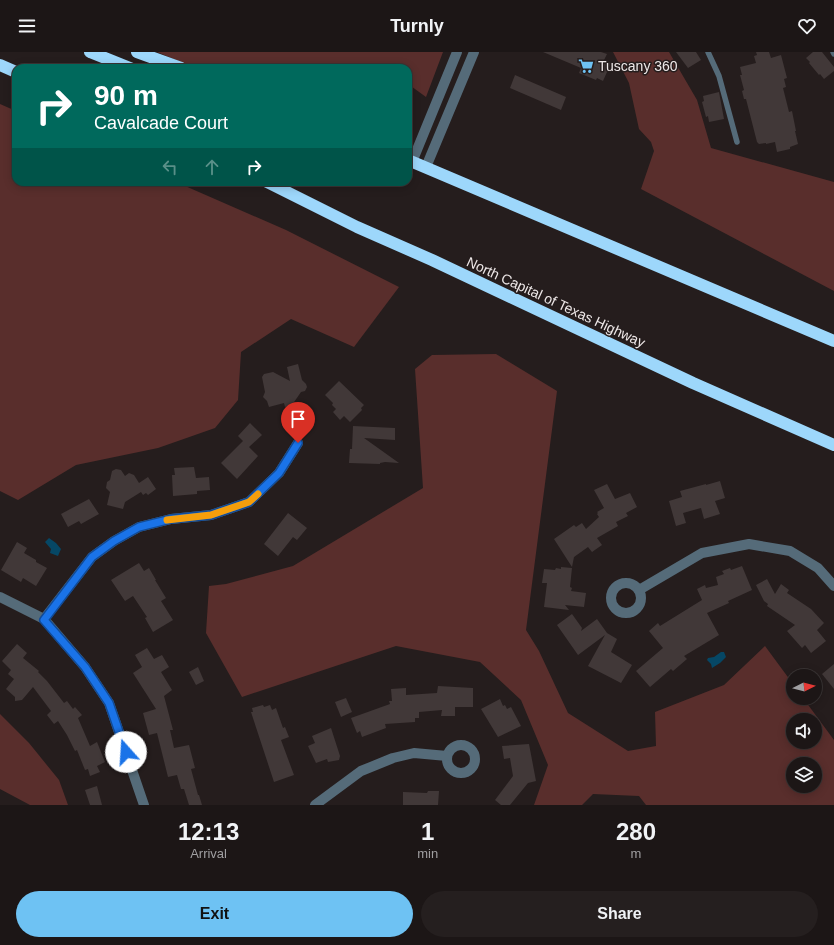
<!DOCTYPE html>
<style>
body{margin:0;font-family:Arial,sans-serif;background:#251f1f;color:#f1f3f6;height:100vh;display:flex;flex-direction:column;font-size:15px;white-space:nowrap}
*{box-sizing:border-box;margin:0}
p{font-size:13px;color:#a09fa1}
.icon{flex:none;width:22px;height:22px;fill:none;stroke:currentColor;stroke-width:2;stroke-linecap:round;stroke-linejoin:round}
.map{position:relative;height:753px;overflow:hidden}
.panel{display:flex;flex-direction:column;background:#1c1616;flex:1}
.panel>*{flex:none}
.hud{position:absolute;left:12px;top:12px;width:400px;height:122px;border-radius:12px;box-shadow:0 2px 10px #0003,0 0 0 1px #3a3535;background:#00695c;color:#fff;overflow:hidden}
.needle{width:26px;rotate:84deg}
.buttons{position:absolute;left:786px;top:617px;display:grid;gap:8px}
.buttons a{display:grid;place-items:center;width:36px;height:36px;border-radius:50%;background:#1c1616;box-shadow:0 2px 10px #0003,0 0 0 1px #3a3535;font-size:20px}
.pin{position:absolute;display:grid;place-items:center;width:34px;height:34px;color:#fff;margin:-41px -17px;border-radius:50% 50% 50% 0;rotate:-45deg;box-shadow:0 0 4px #0007}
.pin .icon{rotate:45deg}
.me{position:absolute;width:44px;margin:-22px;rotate:341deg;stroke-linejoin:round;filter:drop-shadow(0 0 3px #0008)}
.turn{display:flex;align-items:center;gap:14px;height:84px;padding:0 16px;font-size:18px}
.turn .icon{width:52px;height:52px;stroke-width:2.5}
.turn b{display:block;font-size:28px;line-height:34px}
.lanes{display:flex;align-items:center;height:38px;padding:0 16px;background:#0003;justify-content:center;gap:20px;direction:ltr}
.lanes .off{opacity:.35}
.eta{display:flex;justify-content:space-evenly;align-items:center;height:68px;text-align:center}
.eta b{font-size:24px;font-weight:800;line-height:28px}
.primary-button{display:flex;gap:8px;margin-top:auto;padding:8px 16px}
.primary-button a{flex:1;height:46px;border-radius:24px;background:#6ec2f3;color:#111;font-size:16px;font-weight:800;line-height:46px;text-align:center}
.primary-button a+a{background:#251f1f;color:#f1f3f6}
header{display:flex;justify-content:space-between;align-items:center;height:52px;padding:0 16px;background:#1c1616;font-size:18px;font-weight:800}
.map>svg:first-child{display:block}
.green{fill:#592e2c;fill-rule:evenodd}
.water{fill:#064765}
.building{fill:#413838}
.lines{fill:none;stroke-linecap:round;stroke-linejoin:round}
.lane{stroke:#556b79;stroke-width:5.5}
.street{stroke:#556b79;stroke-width:10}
.highway{stroke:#9dd7fb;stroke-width:12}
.route-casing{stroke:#114b97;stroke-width:10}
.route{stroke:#1a73e8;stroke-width:7}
.slow{stroke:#f59e0b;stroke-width:7}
.labels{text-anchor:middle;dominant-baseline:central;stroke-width:3;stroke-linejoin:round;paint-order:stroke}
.poi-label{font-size:14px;fill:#ede7e7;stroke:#251d1d;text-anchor:start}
.street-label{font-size:14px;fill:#ede7e7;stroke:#251d1d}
</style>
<header><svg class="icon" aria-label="menu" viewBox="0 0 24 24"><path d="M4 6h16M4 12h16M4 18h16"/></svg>Turnly<svg class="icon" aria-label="heart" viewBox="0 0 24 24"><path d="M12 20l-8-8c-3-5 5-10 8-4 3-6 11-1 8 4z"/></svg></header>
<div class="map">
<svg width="834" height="753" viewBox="0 0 834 753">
<rect width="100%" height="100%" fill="#251d1d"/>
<!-- green -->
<g class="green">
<path d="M157 0H443L426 45 408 32V16H195Z"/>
<path d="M613 0H669L697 48 711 96 834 130V239L641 137 654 99 651 90 639 77 629 31Z"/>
<path d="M0 52 16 59V130H176L286 178 399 235 354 295 291 267 241 300 238 348 215 376 158 396 76 413 18 448 0 439Z"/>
<path d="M496 302 557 339 526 578 539 599 568 661 628 699 656 694 655 660 724 633 765 594 793 632V646H803L834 688V753H646L639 744 593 742 582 753H534L548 713 521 648 480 610 396 594 242 645 206 581 209 534 226 532 293 514 423 436 415 317 432 303ZM793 668H815V690H793ZM793 712H815V734H793Z"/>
<path d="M0 662 29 691 59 728 68 753H30L0 737Z"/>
</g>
<!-- water -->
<g class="water">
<path d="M49 486 56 491 61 497 58 504 50 501 51 497 45 490Z"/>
<path d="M721 600H724L726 605 720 611 712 616 711 612 707 608 708 606 714 605Z"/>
</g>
<!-- building -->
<g class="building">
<path d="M543 0H601L607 2 604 8 611 11 603 29 597 26 596 28 579 21 581 16Z"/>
<path d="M676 0H696L701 8 688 16Z"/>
<path d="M756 0H769L771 6 781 3 787 26 784 27 786 35 783 36 789 60 792 59 796 79H795L798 92 790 95V97L777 100 775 90 766 92V91L759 92 757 90 746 47H744L742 39 744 38 740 23H742L740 15 756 11 754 4 757 3Z"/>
<path d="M813 0H822L834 15V19L824 27 820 22 819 23 809 11 810 10 806 6Z"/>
<path d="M515 23 566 45 561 58 510 36Z"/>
<path d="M719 40 724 67 709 70 708 64 706 65 702 50 704 49 703 44Z"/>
<path d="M298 312 302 328 306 332 307 335 305 339 301 340 292 353 285 355 284 351 269 355 267 349 263 345 265 340 262 325 264 322 273 320 290 329 287 315Z"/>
<path d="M339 329 364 353 361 356 362 358 350 370 344 364 340 368 333 360 336 357 332 353 333 351 325 343Z"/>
<path d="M250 371 262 383 249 395 258 404 237 427 221 411 243 389 238 384Z"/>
<path d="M353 374 395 376V388L364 386 399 411 385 410 380 411V412L349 411 350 397H352Z"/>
<path d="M194 415 196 426 209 425 210 438 197 439V442L173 444 172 423H175L174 416Z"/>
<path d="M116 417 121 418 125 424 129 421 134 423 139 431 148 425 156 437 148 443 146 441 143 443 141 440 125 450 123 457 107 453 110 440 106 436 107 430 110 428 112 419Z"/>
<path d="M720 429 725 446 715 449 720 462 704 467 701 456 683 461 686 471 676 474 669 449 682 445 680 439 706 432V433Z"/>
<path d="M607 432 615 447 630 441 637 455 626 461 628 464 616 470 618 474 597 486 602 493 592 500 588 495 574 505 572 515 554 487 574 473 576 475 582 471 586 477 599 465 597 462 598 461 597 460 604 456 594 438Z"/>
<path d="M89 447 99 462 81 472 79 469 68 475 61 462Z"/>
<path d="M288 461 307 476 297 488 293 485 278 504 264 492Z"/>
<path d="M17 490 27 496 24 501 36 508V510L47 516 36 534 23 526 21 530 1 518Z"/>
<path d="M139 511 144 519 149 516 156 528H155L166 546 161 549 173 568 153 580 145 566 147 565 133 544 125 549 111 528Z"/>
<path d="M742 514 752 538 728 549 729 551 707 561 719 583 684 604 687 607 673 619 671 617 650 635 636 619 663 596 649 579 658 571 660 574 702 548 697 537 705 533 706 536 718 533 716 525 724 522 722 519 730 516 731 518Z"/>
<path d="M561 515 572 516 570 535 572 536 571 539 586 541 584 555 565 553 569 558 544 555 547 531H542L544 517 555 518 556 516 561 517Z"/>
<path d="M767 527 775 542 781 532 789 538 787 541 811 557 824 571 817 578 826 589 811 601 805 593 802 596 787 579 795 573 767 554 768 552 764 549 756 533Z"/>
<path d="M572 562 582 576 581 579 597 567 607 581 617 587 611 600 632 613 621 631 588 614 605 583 578 603 557 573Z"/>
<path d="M17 592 27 601 23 606 39 619 38 620 47 629 64 651 67 649 73 657 75 655 82 663 78 666 90 694 97 690 105 710 97 714 100 720 90 724 88 717 85 718 77 698 75 699 67 683 58 669 54 672 47 663 51 659 33 635 22 648 15 649V645L6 637 14 627 8 622 11 618 2 609Z"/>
<path d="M147 596 154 607 162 603 169 615 161 620 172 638 164 644 173 678H170L174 696 189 693 195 716 191 717 198 743H199L202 753H189L184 737H181L177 723 168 725 157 681 149 683 143 661 156 657 133 621 142 615 135 603Z"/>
<path d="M834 612V637L822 622Z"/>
<path d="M198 615 204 629 196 633 189 620Z"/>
<path d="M438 634 473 636V655H455V664H441L442 658 419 660V666H415V670L385 672 386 676 362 685 360 679 357 681 351 666 390 652 389 649H392L391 637 406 636V643L437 641Z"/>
<path d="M346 646 352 660 341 665 335 650Z"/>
<path d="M500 647 503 654 505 653 507 657 511 655 521 674 498 685 481 657Z"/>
<path d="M263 653 264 655 270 653 272 658 276 656 283 676 285 675 289 685 281 688 294 723 274 730 251 660H253L252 656Z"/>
<path d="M331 676 340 704 339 708 328 710 327 707 316 711 308 694 315 691 312 684Z"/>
<path d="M529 692 536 729 528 731 510 753H501L495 748 513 724 510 706 504 707 502 694Z"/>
<path d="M97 734 102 753H90L85 738Z"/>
<path d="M428 739H439L438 753H403V740L427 741Z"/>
</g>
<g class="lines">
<!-- lane -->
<g class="lane">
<path d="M708 0 719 24 737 90"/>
<path d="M833 0 834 2"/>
</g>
<!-- street -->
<g class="street">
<path d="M412 110 457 0"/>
<path d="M426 115 474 0"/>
<circle cx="626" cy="546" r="15"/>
<path d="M639 538 702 501 749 492 790 499 818 516 834 534"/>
<path d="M0 545 44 567 85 615 109 651 144 753"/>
<path d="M44 567 92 505 114 489 139 475 171 467 211 463 249 450 279 421 298 391"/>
<circle cx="461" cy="707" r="14"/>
<path d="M315 753 361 719 393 706 414 701 447 704"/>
</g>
<!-- highway -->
<g class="highway">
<path d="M90 0 130 16"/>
<path d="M137 0 181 16"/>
<path d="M0 13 16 20"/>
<path d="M408 108 834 289"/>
<path d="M267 130 357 175 432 208 693 331 834 393"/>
</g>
</g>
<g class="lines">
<!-- route casing -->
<g class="route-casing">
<path id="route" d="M126 700 109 651 85 615 44 568 92 505 114 489 139 475 171 467 211 463 249 450 279 421 298 391"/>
</g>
<!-- route -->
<use href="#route" class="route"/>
<!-- slow -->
<path class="slow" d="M167 468 211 463 249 450 258 442"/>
</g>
<!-- icons -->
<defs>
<g id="supermarket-bare" transform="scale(1.2)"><path d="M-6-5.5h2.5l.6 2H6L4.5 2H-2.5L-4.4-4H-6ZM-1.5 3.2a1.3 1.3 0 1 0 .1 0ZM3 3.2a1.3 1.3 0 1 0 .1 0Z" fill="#6ec2f3" stroke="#251d1d" stroke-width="2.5" paint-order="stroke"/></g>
</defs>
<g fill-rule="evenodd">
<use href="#supermarket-bare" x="586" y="14"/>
</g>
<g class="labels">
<!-- poi labels -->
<g class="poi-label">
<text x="598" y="14">Tuscany 360</text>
</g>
<!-- street labels -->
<g class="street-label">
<text transform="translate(556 250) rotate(25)">North Capital of Texas Highway</text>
</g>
</g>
</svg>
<div class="buttons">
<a><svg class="needle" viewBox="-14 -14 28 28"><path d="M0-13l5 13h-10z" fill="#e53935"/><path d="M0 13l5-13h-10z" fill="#a09fa1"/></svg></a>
<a><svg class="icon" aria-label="sound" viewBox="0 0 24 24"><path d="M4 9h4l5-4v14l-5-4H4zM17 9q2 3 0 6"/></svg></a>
<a><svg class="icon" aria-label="layers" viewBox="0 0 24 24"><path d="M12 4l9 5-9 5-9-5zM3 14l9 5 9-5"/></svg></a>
</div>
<div class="pin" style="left:298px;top:391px;background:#d93025"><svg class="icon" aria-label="arrive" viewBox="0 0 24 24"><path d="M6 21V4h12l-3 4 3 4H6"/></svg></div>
<svg class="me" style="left:126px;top:700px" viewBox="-20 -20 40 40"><circle r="19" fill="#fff"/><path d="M0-13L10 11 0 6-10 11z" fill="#1a73e8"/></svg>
<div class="hud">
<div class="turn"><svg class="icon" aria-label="right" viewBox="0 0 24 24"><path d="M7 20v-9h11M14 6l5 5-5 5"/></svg><div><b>90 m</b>Cavalcade Court</div></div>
<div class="lanes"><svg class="icon off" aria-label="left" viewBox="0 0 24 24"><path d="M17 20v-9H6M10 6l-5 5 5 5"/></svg><svg class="icon off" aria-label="ahead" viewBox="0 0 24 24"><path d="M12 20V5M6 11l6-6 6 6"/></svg><svg class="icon" aria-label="right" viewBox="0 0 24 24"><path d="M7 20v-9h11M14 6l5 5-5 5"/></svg></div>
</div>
</div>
<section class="panel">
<div class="eta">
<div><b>12:13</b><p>Arrival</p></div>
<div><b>1</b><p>min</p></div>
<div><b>280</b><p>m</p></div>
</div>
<div class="primary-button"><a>Exit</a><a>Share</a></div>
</section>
